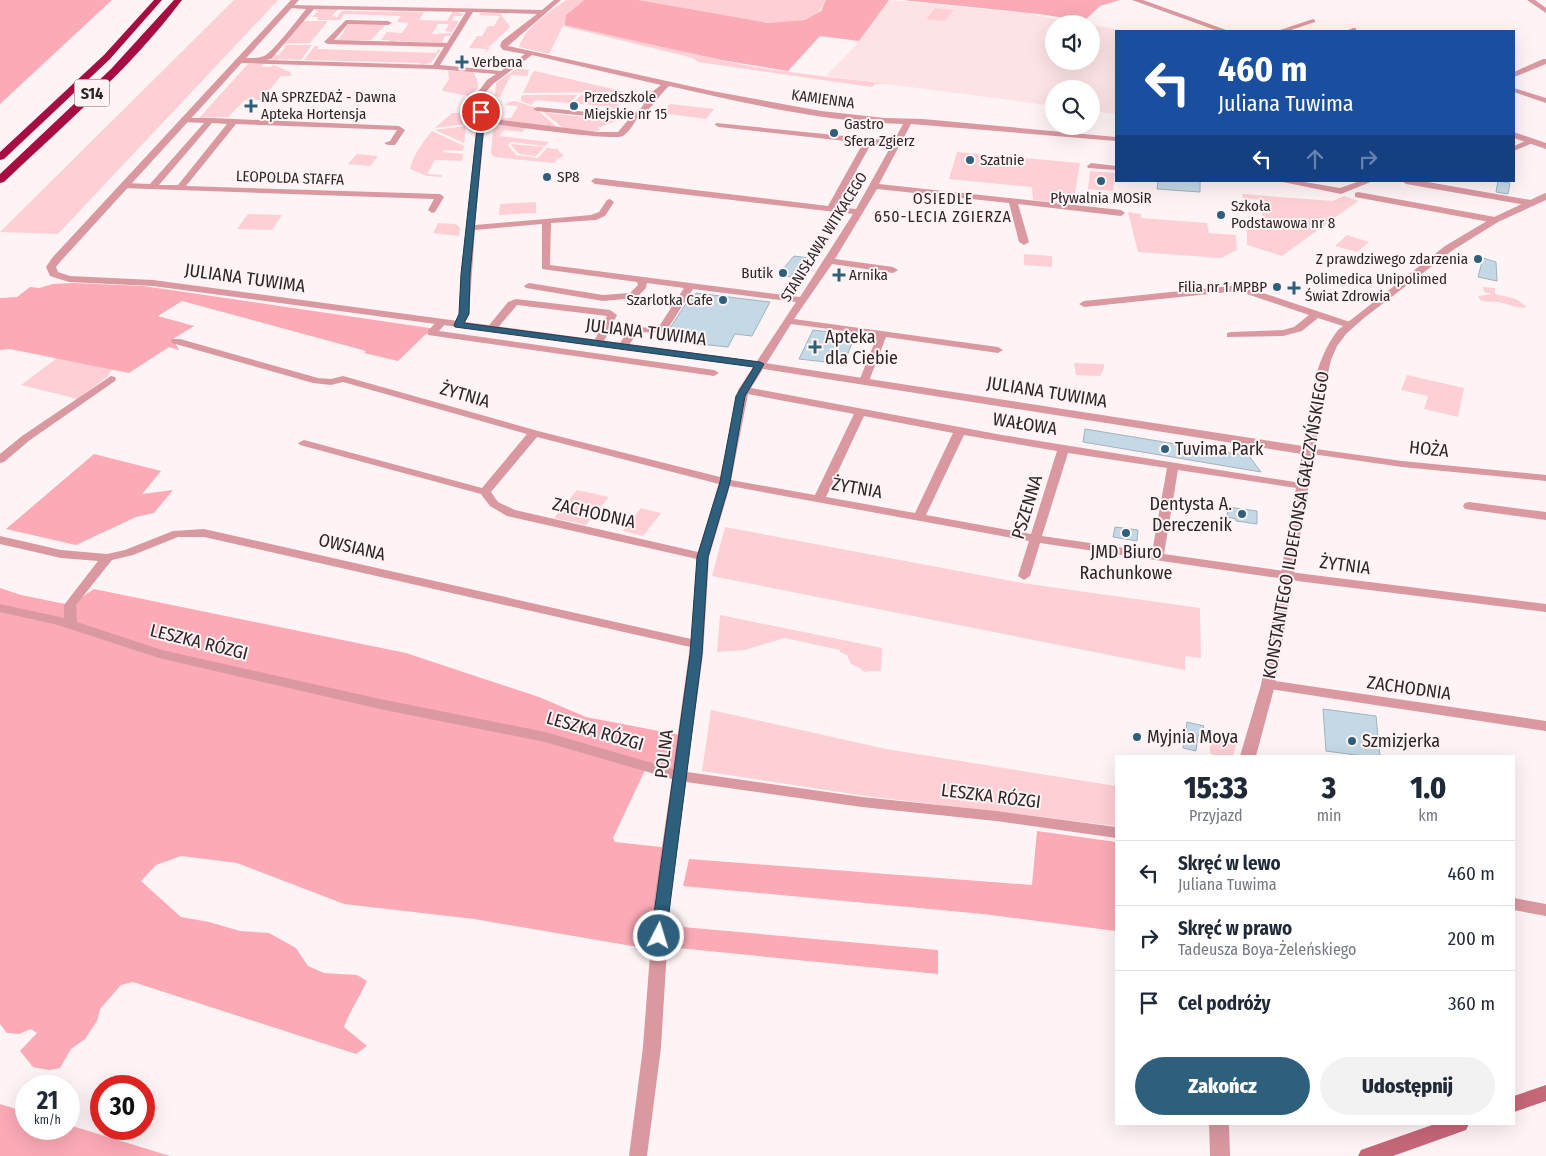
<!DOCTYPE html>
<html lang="pl">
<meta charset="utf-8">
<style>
body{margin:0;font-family:"Fira Sans Condensed",sans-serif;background:#f2f2f3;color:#1f2937;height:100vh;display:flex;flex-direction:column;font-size:19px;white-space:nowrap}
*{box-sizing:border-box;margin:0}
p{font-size:16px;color:#747a83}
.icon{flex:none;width:28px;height:28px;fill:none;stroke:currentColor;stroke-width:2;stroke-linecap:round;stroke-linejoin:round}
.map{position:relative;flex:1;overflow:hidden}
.panel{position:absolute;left:1115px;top:755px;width:400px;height:370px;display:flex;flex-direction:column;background:#fff;border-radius:0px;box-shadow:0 5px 20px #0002}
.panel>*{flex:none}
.hud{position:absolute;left:1115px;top:30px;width:400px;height:152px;border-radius:0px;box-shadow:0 5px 20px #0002;background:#1a4fa0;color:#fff;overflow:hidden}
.buttons{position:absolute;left:1045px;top:15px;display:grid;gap:10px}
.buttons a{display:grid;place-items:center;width:55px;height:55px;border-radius:50%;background:#fff;box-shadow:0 5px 20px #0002;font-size:25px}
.speed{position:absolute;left:15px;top:1075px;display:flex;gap:10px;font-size:25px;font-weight:700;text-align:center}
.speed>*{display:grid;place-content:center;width:65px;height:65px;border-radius:50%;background:#fff;box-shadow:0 5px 20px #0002;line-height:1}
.speed small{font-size:12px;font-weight:400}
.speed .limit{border:8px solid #d22;background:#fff;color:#111}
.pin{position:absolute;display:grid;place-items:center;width:42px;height:42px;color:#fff;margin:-21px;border:2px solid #fff;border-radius:50%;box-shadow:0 1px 5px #0007}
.me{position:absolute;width:55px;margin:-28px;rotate:5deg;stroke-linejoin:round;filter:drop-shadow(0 0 4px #0008)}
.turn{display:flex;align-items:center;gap:18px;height:105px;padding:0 20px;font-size:22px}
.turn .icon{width:65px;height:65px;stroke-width:2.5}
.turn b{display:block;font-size:35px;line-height:42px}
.lanes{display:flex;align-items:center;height:48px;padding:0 20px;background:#0003;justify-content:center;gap:25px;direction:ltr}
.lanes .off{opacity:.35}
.eta{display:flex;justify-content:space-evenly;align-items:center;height:85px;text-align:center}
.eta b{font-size:30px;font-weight:800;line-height:35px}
.action{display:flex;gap:10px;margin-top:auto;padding:10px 20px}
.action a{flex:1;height:58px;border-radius:30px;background:#2e607d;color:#fff;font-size:20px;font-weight:800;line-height:58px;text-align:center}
.action a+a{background:#f2f2f3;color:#1f2937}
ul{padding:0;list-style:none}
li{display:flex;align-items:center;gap:15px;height:65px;padding:0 20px;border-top:1px solid #e0e1e3}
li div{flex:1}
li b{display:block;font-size:19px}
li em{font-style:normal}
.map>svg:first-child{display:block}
.built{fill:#fee3e6}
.green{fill:#fecfd5}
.forest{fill:#fbaab6}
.building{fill:#c5d8e5;stroke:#a0b3bf}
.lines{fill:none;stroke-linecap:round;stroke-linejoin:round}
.minor{fill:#da98a1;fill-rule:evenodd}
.tertiary{fill:#da98a1;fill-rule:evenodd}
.secondary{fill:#c66778;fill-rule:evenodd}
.motorway{fill:#a50d43;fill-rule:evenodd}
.route{fill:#2e607d;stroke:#1e3e51}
.poi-dot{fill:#2e607d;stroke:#fef4f5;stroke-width:2}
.labels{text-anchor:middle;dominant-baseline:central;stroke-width:4;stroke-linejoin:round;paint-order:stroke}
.far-poi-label{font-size:15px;fill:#2e2526;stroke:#fef4f5;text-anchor:start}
.far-street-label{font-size:15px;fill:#2e2526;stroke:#fef4f5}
.shield{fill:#fef4f5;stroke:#6c6364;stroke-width:1}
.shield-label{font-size:16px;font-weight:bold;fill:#2e2526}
.far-neighbourhood-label{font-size:16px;letter-spacing:1px;fill:#362427;stroke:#fef4f5}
.street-label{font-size:18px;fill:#2e2526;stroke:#fef4f5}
.poi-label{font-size:18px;fill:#2e2526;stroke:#fef4f5;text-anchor:start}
</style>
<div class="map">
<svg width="1546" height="1156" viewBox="0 0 1546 1156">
<rect width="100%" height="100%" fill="#fef4f5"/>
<!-- built -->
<path class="built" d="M889 0 1024 13 1084 24H1054V61H1091V25L1130 31H1116V114L1091 111V89H1054V106L826 76 856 45Z"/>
<!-- green -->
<g class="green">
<path d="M234 0H278L58 234 0 232Z"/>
<path d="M566 0H584L566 15C617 31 667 49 719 60 774 72 832 77 888 84H875L872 87 698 62 693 58 563 26 549 54 519 47C525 27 549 12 566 0Z"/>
<path d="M638 0H826C821 10 815 17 804 20 763 31 681 8 638 0Z"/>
<path d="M320 8H339L332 16 337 17 342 11 421 12H424L419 20 447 21 453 11 464 14 462 16H454L452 21H459L452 32 445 31 449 24H438L432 34 452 33 450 36H445L442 42 446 43 397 41V43L390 42 389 40H381L387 32 402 33 409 23 397 22 401 16 344 14 340 20H317L318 17H312L318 11 313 10Z"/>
<path d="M935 8 954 10 945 21 926 19Z"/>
<path d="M481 13H500L510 27 490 46H486L490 48 484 54 487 49 469 48 477 36H482L488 26H494L500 16 479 15Z"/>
<path d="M303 21H328L310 43 283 44Z"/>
<path d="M349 23C361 27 374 21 385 25L371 40C360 40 342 42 334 39L340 38Z"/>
<path d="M282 45H312L301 60 278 59 276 61 271 59 274 54 279 55 286 46Z"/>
<path d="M315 46H319L317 49 436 53 438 49 440 50 431 63 420 65 421 63 304 60Z"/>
<path d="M248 64H263L262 67H270L274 65 290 72 292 76H281L261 100H245L228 117 199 118Z"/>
<path d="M517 68 529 70 527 76 511 75 500 97 495 96 496 83Z"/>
<path d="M448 71 473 72 477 79 478 88 468 96 443 91 442 90 449 79Z"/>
<path d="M535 71 626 92 523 93 533 72Z"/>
<path d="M626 94 612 113 609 112 613 107 573 103 581 95Z"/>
<path d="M524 95H577L570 103 536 100 531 105 521 101V96Z"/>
<path d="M515 101 534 107 558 128 496 119 511 118 518 106 505 105 509 102Z"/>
<path d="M670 104 714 109 706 119 662 113Z"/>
<path d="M541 110 549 111 548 113 614 120 616 118 623 119 622 121H616L597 128 601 130 597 131 563 128Z"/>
<path d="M452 113H467L466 124 435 128Z"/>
<path d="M494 121 528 126 522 132 504 130 499 136 549 142 545 146 511 142 508 145 516 155 538 158 547 148 557 149 564 156 557 159 554 163 494 157 491 153Z"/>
<path d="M466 126 464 143 435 130Z"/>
<path d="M432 131 464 146 463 151 444 150 442 152 463 154 462 161 435 160 427 174 442 175 441 177 427 176 410 169C413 155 423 142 432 131Z"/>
<path d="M512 144 544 147 536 156 519 154 511 145Z"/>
<path d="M957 152 1080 163 1073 204 1033 200 1032 187 949 179Z"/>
<path d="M357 154 378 156 370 166 348 164Z"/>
<path d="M1090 171 1115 173 1113 191 1088 189Z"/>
<path d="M1242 194 1333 201 1344 196 1358 201 1282 256 1247 245V223L1263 224 1261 200 1243 198Z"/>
<path d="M536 202V213L499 215 500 204Z"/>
<path d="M1128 212 1141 214V218L1207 223 1209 233 1236 235 1237 250 1221 258 1138 252Z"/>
<path d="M248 214 282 215 272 230 237 229Z"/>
<path d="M438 223 456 224 460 228 459 236 433 233Z"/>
<path d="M1347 235 1369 242 1357 252 1335 246Z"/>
<path d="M1024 254 1052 256V267L1024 265Z"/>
<path d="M1483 287 1495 288V294L1516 299 1527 307C1518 309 1512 305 1503 303 1495 301 1488 303 1480 300L1478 296 1492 294 1484 292Z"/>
<path d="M57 358 119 359 107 377 78 399 21 385Z"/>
<path d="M1074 363 1104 364V368L1100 376 1076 375Z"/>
<path d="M1407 375 1464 388 1458 417 1424 409 1428 396 1401 390Z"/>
<path d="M577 490 609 497 586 525 554 518Z"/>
<path d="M641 508 661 513 643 536 623 531Z"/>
<path d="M725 527 1022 583 1200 608 1201 658 1185 656V670L712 576Z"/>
<path d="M720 615 882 648 881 671H869L864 672 860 668 851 664 847 655 840 652V650L785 638 744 650 717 652Z"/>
<path d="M711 710 886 749 1116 786V826L866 796 702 771Z"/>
<path d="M1220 732 1238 737 1233 756C1213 756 1205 759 1213 736Z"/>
</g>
<!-- forest -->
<g class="forest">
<path d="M0 0H112L0 104Z"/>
<path d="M584 0H638L768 23 805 20 821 11 826 0H889L859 41 820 36 788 71 721 60 565 25 566 15Z"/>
<path d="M902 0H1120L1100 6 1084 21 1039 14Z"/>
<path d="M73 283 143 286 436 329 432 333 426 334 398 361 364 353 366 351 182 301 158 316 194 326 173 339 179 350 169 347 129 373 10 349 0 350V298L17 297 30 287 39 288 53 284Z"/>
<path d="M94 454 161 471 142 494 173 490 154 513 136 517 76 545 6 529Z"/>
<path d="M0 588 21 595 70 605 94 589 406 653 539 697 586 717 685 736 680 776 647 766 613 838 615 842 670 848 660 925 938 950V974L658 946H632L474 919 344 904 237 863 181 856 156 865 141 881 181 917 209 922 240 931 269 933 296 948 308 966 324 973 357 975 367 981C360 997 350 1010 344 1027L367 1046 356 1054 133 982 121 985 100 1009 97 1021 85 1039 71 1049 60 1068 49 1070 33 1067 20 1051 37 1033 31 1029 19 1034 7 1033 0 1024Z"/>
<path d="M1037 831 1116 842V931L983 914 683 886 689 859 1032 885Z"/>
<path d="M0 1104 26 1112V1129H69V1125L170 1156H0Z"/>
</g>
<!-- building -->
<g class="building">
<path d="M1158 181H1200V192L1157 189Z"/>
<path d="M1498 181 1510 183 1508 194 1496 192Z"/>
<path d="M794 256 809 258 798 278 778 275Z"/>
<path d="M1483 258 1496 262 1497 281 1478 277Z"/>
<path d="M696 293 745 299 770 302 752 336 735 334 728 347 662 340 689 299H692Z"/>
<path d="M813 330 855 335 844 364 799 359Z"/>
<path d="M1085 429 1249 456 1261 472 1083 442Z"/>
<path d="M1228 507 1257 511V524L1236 521V519L1227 517Z"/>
<path d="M1115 527 1138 530 1137 541 1113 537Z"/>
<path d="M1323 709 1376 716 1380 756H1363L1326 751Z"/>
<path d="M1187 722 1204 726 1201 735H1198L1196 751 1183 748Z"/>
</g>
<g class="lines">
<!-- minor -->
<g class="minor">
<path d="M554 0H561L508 46 712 91 821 111 885 118 923 119 1116 137V141L911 124 879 184 1121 210 1125 213 1121 216 1018 204 1029 242 1024 245 1019 242 1009 203 877 189 835 259 893 267 898 270 893 273 832 264 794 319 998 347 1003 350 998 353 886 337 869 381 864 384 859 381 876 339 875 335 791 324 751 388 1002 435 1307 484 1309 486 1303 489 1178 470 1164 554 1305 574 1546 604V612L1305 582 1040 543 1030 576 1024 580 1018 576 1029 541 730 486 709 557 703 654 687 772 862 797 996 811 1116 827V838L996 821 862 807 686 782 670 901 661 1047 647 1156H629L643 1047 654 901 672 779 545 742 380 709 159 658 58 625 0 612V604L64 618V605L98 561 61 558 0 544V536L61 550 107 554 125 550 173 531 204 529 691 639 697 559 507 516 490 506 481 494 300 445 298 443 304 440 482 488 527 434 343 382 331 385 313 383 172 343 171 341 172 339H180L318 378 331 379 343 376 538 431 720 477 738 390 796 302 693 289 665 333 638 332 627 348H619L618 346 631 327 658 328 684 288 647 283 646 288 636 298 603 301 526 288 524 286 529 283 603 295 630 293 638 285 637 282 542 269V224L475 230 469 314 463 327H455L454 325 459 314 461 274 477 123 478 92 487 80 496 74 435 69 238 63 234 61C242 56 255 60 264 56 273 52 298 19 306 9L287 8 286 7 289 5 542 10ZM314 9 466 12 447 43 334 40 348 24 388 25 392 23 388 21 346 20 324 42 328 44 444 47 433 65 266 60 271 59ZM473 12 537 14 502 41 500 46 503 50 525 54 501 71 440 65ZM532 55 661 85 652 92 639 111 633 114 617 115 537 107 533 109 537 111 617 119H629L618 132H599L485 118 486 92 493 84ZM669 86C745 103 825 122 903 124L894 141 716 123 715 125 719 127 863 143 828 206 595 178 591 181 595 184 853 214 800 297 550 265 551 223 596 220 605 216 614 202 610 199 607 200 599 212 591 215 475 225 485 123C504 125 613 141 623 136 629 132 634 124 637 118 649 113 658 96 669 86ZM871 144 891 146 856 209 836 207ZM748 394 854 414 815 495 731 480ZM864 416 953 433 915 513 826 497ZM964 435 1057 451 1031 534 926 515ZM537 437 719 484 698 552 515 510 498 502 491 492ZM1068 453 1167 468 1152 552 1042 536ZM178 537H204L690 647 673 769 545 732 380 699 162 650 77 622 76 605 112 560 133 555Z"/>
<path d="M1527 0H1535L1546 8V13Z"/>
<path d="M1313 19 1315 20V22L1288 31H1277Z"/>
<path d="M1353 28H1356V31H1346Z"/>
<path d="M1543 59H1546V64L1514 77V72Z"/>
<path d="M1514 88 1546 98V103L1514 92Z"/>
<path d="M181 118H211L399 126 405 130 395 145H388L384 143 390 141 397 130 236 124 186 186 440 194 444 197 435 212 432 213 428 210 434 199 122 188V184L125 183 150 184 204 123 184 122H181ZM212 123 227 124 178 185H159Z"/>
<path d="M1530 139 1537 141 1514 151V146Z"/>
<path d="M1091 163 1116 166V170L1088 168 1087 166Z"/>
<path d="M1278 181H1299L1340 188 1360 181H1373L1341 194Z"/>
<path d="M1402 181H1422L1531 200 1535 203 1531 206 1406 184Z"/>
<path d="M1358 192 1495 217 1499 220 1495 223 1355 197V193Z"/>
<path d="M1239 285 1353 323 1354 325 1349 328 1318 318 1302 331 1283 336 1227 337V333L1231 332 1283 330 1294 327 1309 315 1238 291 1084 307 1079 304 1084 301Z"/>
<path d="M516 299 610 310 617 315 603 343 598 346 593 343 607 316 517 305 495 331H487L486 329 508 302Z"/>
<path d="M441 320 446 323 439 331 714 370 719 373 714 376 428 335V331L437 321Z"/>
<path d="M111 376 115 377 116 379 115 381 30 440 4 462 0 463V454L22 436Z"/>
<path d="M1309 448 1402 461 1546 475V481L1402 467 1305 453 1303 451 1305 449Z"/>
<path d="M1469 502 1546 512V520L1465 509 1463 506 1465 503Z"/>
<path d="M1268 680 1546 721V731L1263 688 1261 685 1263 682Z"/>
<path d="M1514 898 1546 904V916L1514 910Z"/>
</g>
<!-- tertiary -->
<g class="tertiary">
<path d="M291 0H299L60 262 56 267 58 272 70 276 153 280 726 357 1303 446C1310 405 1312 364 1338 330L1445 246 1492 218 1543 194 1546 193V200L1498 222 1453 250 1364 318 1346 334 1337 346 1331 360 1326 382 1275 685 1256 756H1240L1261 685 1302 454 726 363 153 286 69 282 50 276 46 267 52 258Z"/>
<path d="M1132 0H1143L1229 31H1218Z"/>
<path d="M1514 132 1546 143V149L1514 138Z"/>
<path d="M1209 1124H1229L1230 1156H1210Z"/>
</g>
<!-- secondary -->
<g class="secondary">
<path d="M1546 1085V1101L1514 1112V1096Z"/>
<path d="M1435 1124H1469L1466 1130 1393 1156H1358L1361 1150Z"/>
</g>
<!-- motorway -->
<g class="motorway">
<path d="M154 0H162L110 59 4 159 0 160V152L104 55Z"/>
<path d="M174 0H182C131 68 65 124 4 182L0 183V174L111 69Z"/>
</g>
</g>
<!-- route -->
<path class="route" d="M479 110 485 112 470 274 469 314 464 323 760 362 764 364 745 396 730 482 708 557 702 654 666 936 664 940 659 942 654 940 651 936 690 654 697 557 720 482 736 396 754 367 455 327 454 325 459 314 461 274Z"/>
<!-- markers -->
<g class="poi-dot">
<path d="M459.5 54.5h5v5h5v5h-5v5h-5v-5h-5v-5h5z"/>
<path d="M248.5 98.5h5v5h5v5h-5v5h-5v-5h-5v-5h5z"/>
<circle cx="574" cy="106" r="5"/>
<circle cx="834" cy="133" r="5"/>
<circle cx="970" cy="160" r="5"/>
<circle cx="547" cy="177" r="5"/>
<circle cx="1101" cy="181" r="5"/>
<circle cx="1221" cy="215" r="5"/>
<circle cx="1478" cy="259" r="5"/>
<circle cx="783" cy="273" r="5"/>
<path d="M836.5 267.5h5v5h5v5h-5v5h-5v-5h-5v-5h5z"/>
<circle cx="1277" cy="287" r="5"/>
<path d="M1291.5 280.5h5v5h5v5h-5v5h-5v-5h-5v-5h5z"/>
<circle cx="723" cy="300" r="5"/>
<path d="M812.5 339.5h5v5h5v5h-5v5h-5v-5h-5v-5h5z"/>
<circle cx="1165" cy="449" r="5"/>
<circle cx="1242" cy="514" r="5"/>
<circle cx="1126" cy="533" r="5"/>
<circle cx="1137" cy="737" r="5"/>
<circle cx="1352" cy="741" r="5"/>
</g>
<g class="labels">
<!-- far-poi labels -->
<g class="far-poi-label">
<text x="472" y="62">Verbena</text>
<text x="261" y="97">NA SPRZEDAŻ - Dawna<tspan x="261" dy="17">Apteka Hortensja</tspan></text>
<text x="584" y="97">Przedszkole<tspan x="584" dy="17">Miejskie nr 15</tspan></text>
<text x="844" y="124">Gastro<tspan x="844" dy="17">Sfera Zgierz</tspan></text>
<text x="980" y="160">Szatnie</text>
<text x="557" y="177">SP8</text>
<text x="1101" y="198" text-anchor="middle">Pływalnia MOSiR</text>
<text x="1231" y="206">Szkoła<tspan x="1231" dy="17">Podstawowa nr 8</tspan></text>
<text x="1468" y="259" text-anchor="end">Z prawdziwego zdarzenia</text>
<text x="773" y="273" text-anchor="end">Butik</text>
<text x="849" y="275">Arnika</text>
<text x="1305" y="279">Polimedica Unipolimed<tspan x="1305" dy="17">Świat Zdrowia</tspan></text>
<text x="1267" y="287" text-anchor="end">Filia nr 1 MPBP</text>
<text x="713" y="300" text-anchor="end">Szarlotka Cafe</text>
</g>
<!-- far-street labels -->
<g class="far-street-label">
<text transform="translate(823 99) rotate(8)">KAMIENNA</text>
<text transform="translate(290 178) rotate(2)">LEOPOLDA STAFFA</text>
<text transform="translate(824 237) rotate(-58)">STANISŁAWA WITKACEGO</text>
</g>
<!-- shield labels -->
<rect class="shield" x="74.5" y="79.5" width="35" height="27" rx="4"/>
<g class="shield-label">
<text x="92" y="93">S14</text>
</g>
<!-- far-neighbourhood labels -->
<g class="far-neighbourhood-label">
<text x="943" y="198">OSIEDLE<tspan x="943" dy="18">650-LECIA ZGIERZA</tspan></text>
</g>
<!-- street labels -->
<g class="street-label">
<text transform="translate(245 278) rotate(8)">JULIANA TUWIMA</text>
<text transform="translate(646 332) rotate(7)">JULIANA TUWIMA</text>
<text transform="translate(1047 392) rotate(9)">JULIANA TUWIMA</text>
<text transform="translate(465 395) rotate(16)">ŻYTNIA</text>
<text transform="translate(1025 424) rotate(9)">WAŁOWA</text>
<text transform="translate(1429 449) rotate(6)">HOŻA</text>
<text transform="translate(857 488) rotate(10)">ŻYTNIA</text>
<text transform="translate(1027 507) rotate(-73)">PSZENNA</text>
<text transform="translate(594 513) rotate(13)">ZACHODNIA</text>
<text transform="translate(1296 525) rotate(-80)">KONSTANTEGO ILDEFONSA GAŁCZYŃSKIEGO</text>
<text transform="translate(352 547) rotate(13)">OWSIANA</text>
<text transform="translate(1345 565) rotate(7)">ŻYTNIA</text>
<text transform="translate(199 642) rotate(14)">LESZKA RÓZGI</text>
<text transform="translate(1409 688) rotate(8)">ZACHODNIA</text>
<text transform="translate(595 731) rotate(16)">LESZKA RÓZGI</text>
<text transform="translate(664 754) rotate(-83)">POLNA</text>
<text transform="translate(991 796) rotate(7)">LESZKA RÓZGI</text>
</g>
<!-- poi labels -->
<g class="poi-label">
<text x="825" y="337">Apteka<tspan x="825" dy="21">dla Ciebie</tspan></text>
<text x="1175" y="449">Tuvima Park</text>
<text x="1232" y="504" text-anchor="end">Dentysta A.<tspan x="1232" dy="21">Dereczenik</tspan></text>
<text x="1126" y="552" text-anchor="middle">JMD Biuro<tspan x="1126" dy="21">Rachunkowe</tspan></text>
<text x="1147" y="737">Myjnia Moya</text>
<text x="1362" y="741">Szmizjerka</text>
</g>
</g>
</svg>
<div class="buttons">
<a><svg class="icon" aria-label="sound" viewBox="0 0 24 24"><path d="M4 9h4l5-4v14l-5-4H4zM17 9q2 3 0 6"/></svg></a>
<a><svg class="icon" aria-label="search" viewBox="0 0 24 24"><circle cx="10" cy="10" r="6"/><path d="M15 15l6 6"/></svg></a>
</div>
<div class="speed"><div>21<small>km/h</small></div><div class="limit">30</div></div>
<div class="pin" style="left:481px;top:112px;background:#d93025"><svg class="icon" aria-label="arrive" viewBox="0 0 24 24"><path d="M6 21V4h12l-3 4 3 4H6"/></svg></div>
<svg class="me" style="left:659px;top:936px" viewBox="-20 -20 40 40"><circle r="17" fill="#2e607d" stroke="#fff" stroke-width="3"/><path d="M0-11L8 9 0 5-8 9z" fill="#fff"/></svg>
<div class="hud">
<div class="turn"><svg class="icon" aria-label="left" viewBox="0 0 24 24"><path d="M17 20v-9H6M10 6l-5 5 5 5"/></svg><div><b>460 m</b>Juliana Tuwima</div></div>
<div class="lanes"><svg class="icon" aria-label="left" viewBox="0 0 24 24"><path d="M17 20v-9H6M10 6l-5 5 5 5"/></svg><svg class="icon off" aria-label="ahead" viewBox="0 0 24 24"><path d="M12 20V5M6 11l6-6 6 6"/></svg><svg class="icon off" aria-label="right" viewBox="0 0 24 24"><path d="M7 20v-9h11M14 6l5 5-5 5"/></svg></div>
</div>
<section class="panel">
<div class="eta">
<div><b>15:33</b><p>Przyjazd</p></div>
<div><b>3</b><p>min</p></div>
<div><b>1.0</b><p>km</p></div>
</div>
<ul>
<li><svg class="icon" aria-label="left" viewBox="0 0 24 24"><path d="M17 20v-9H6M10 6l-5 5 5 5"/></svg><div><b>Skręć w lewo</b><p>Juliana Tuwima</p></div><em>460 m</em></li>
<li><svg class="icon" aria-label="right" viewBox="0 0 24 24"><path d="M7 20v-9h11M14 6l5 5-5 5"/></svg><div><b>Skręć w prawo</b><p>Tadeusza Boya-Żeleńskiego</p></div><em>200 m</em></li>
<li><svg class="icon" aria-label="arrive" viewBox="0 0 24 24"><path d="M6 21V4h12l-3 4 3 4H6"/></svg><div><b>Cel podróży</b></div><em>360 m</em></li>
</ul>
<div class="action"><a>Zakończ</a><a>Udostępnij</a></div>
</section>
</div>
